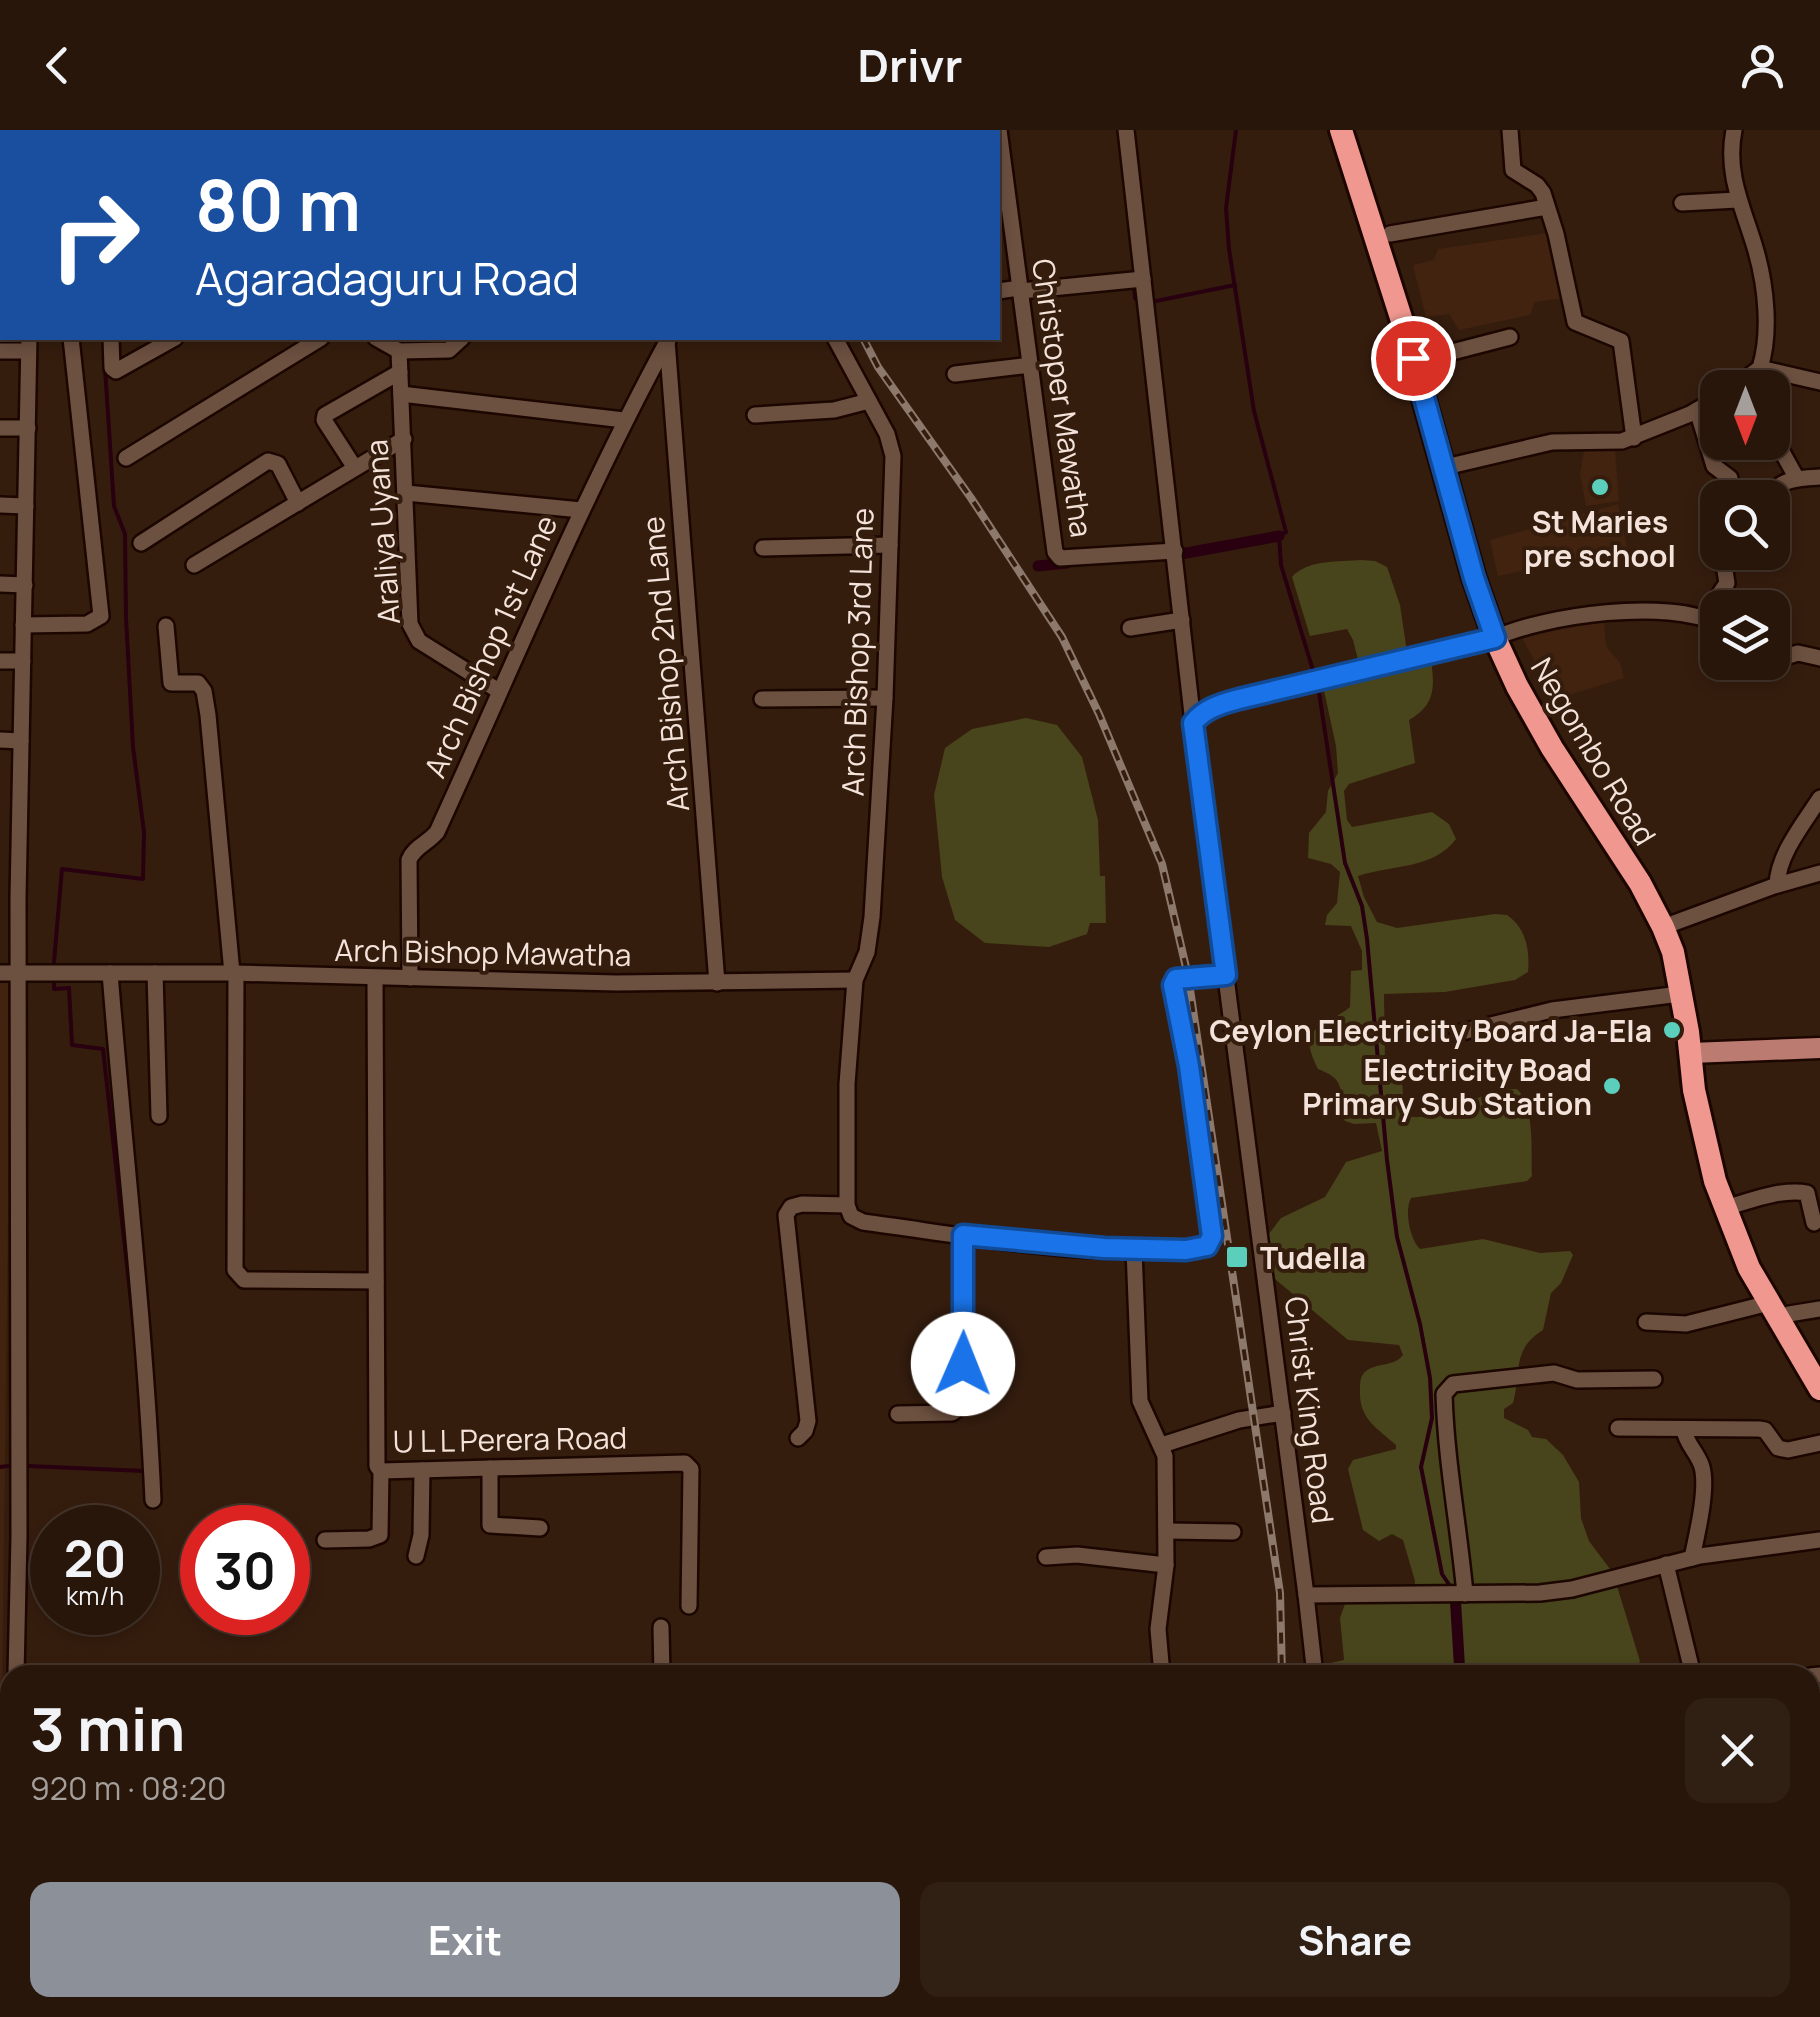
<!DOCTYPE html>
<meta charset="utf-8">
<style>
body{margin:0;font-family:Manrope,sans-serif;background:#301f13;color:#f1f3f6;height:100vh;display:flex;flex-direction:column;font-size:38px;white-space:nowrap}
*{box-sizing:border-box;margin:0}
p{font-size:32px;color:#a59f9c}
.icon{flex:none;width:55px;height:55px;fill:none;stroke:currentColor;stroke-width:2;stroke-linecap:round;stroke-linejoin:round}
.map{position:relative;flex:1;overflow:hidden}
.side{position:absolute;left:0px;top:1535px;width:1820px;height:352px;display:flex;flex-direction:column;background:#28160a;border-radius:30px 30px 0 0;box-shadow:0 5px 15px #0003,0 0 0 2px #44352b}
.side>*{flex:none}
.top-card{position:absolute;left:0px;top:0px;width:1000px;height:210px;box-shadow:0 5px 15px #0003,0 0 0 2px #44352b;background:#1a4fa0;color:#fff;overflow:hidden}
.needle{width:65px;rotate:180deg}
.fabs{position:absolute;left:1700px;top:240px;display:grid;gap:20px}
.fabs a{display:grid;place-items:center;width:90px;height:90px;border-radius:20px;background:#28160a;box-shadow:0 5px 15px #0003,0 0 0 2px #44352b;font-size:50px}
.speed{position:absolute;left:30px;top:1375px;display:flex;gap:20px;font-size:50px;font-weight:700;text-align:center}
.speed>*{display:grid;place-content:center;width:130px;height:130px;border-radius:50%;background:#28160a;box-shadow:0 5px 15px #0003,0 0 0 2px #44352b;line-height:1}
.speed small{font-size:25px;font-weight:400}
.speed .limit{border:15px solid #d22;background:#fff;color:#111}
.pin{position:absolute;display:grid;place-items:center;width:85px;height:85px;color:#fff;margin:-42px;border:5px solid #fff;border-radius:50%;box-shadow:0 2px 10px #0007}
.me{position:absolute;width:110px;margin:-55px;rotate:1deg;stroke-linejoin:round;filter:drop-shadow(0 0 8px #0008)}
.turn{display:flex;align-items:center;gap:35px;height:210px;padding:0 30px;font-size:45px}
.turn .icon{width:130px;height:130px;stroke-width:2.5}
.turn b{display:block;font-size:70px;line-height:85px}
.round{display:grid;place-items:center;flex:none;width:105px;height:105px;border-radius:20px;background:#301f13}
.overview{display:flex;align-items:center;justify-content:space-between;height:170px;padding:0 30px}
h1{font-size:60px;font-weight:700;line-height:75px}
.cta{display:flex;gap:20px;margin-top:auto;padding:20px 30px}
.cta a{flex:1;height:115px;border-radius:20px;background:#8c9099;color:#fff;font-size:40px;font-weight:700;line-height:115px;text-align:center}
.cta a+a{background:#301f13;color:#f1f3f6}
header{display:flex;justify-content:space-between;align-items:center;height:130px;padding:0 30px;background:#28160a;font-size:45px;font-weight:700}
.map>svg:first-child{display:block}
.built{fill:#422310}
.green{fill:#48441b}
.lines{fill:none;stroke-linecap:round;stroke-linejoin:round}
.stream{stroke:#28000f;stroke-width:4}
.canal{stroke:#28000f;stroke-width:11}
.minor-casing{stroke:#1c0600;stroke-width:20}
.major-casing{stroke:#1c0600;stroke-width:25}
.highway-casing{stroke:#1c0600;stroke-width:28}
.minor{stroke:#6c5040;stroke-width:15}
.major{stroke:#bb7b70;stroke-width:20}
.highway{stroke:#f09890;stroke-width:22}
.rail-casing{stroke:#8d786c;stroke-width:8}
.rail{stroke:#351d0e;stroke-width:4;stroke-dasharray:11;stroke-linecap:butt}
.route-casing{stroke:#114b97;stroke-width:25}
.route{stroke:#1a73e8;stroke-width:18}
.poi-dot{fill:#5bcebc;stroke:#351d0e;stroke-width:4}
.labels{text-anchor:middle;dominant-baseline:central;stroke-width:8;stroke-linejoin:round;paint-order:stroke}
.street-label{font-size:30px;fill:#f4e3da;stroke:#351d0e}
.poi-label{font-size:30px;font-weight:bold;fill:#f4e3da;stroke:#351d0e;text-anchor:end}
</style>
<header><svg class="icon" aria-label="back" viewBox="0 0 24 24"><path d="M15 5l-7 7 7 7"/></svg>Drivr<svg class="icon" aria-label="person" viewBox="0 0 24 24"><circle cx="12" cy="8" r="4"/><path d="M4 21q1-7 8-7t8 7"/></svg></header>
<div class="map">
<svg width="1820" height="1887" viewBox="0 0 1820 1887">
<rect width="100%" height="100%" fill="#351d0e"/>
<!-- built -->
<g class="built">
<path d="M1549 103 1564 168 1535 172 1530 185 1459 200 1449 184 1426 187 1413 135 1434 130 1438 119Z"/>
<path d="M1595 319 1615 321 1619 371 1586 376 1580 344 1584 321Z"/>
<path d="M1618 374 1627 417 1498 446 1490 410Z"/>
<path d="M1599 488 1604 493 1606 516 1620 533 1624 548 1569 565H1553L1520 504Z"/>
<path d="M0 852H11L0 1725Z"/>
</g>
<!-- green -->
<g class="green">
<path d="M1361 430 1375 431 1387 437 1400 475 1407 522 1431 530C1435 558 1435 575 1409 590L1415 633 1349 654 1344 661 1347 690 1352 697 1432 682 1449 694 1456 709C1434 739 1392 735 1358 746L1364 767 1377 792 1397 798 1495 784 1507 785C1526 798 1530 820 1528 842L1515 850 1445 862 1384 864 1385 930 1388 935 1401 938 1404 977 1409 986C1432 994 1484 958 1517 959 1535 976 1531 1021 1532 1046L1527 1051 1411 1068C1404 1081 1410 1109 1420 1119L1483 1109 1540 1123 1570 1121 1573 1125 1561 1153 1551 1163 1543 1200C1511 1220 1522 1241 1513 1273L1504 1279V1288L1528 1300 1532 1307 1546 1309 1563 1325 1579 1352 1581 1388 1589 1411 1613 1443 1640 1531 1634 1543 1626 1545H1323L1322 1535 1344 1530 1340 1488 1346 1471 1413 1468 1415 1451 1403 1410 1392 1404 1379 1411 1363 1400 1348 1339 1353 1330 1396 1319V1315C1378 1299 1360 1289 1360 1264 1360 1255 1359 1247 1366 1241 1378 1232 1394 1237 1403 1225L1399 1215 1348 1210 1275 1149 1268 1105 1281 1088 1325 1067 1346 1032 1382 1021 1376 993 1354 994 1345 991C1335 964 1352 952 1318 939 1295 895 1324 898 1350 877L1351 841 1362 840V821L1351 796 1325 795 1327 785 1337 773 1340 742 1331 734 1308 728 1309 703 1326 682 1328 661 1338 643 1336 616 1323 556 1362 545 1353 510 1347 499 1310 506 1292 447C1308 429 1339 432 1361 430Z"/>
<path d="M1026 588 1057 595 1082 627 1098 690 1100 746H1105L1106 793H1090L1087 804 1049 817 985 813 955 790 942 747 934 665 945 618 972 599Z"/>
<path d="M1324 1878H1472L1473 1887H1324Z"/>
</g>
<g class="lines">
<!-- stream -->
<g class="stream">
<path d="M837 0 856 2"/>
<path d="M1236 0 1226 78 1229 119 1254 281 1286 402 1279 406 1281 435 1315 547"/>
<path d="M353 2 360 0"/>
<path d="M0 153 2 152"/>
<path d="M1134 156 1135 168 1141 174"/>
<path d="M1151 172 1235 155"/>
<path d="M1318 556 1345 733 1362 776 1367 809 1387 1030 1397 1107 1420 1194 1430 1248 1432 1288 1421 1337 1442 1444 1452 1459"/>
<path d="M54 832 62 739 143 749 144 702 133 617 126 488 125 404 114 376 105 238"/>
<path d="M54 853V859L69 858 72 915 103 919 136 1217"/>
<path d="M28 1336 144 1341V1336"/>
<path d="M0 1337 8 1336"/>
</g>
<!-- canal -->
<g class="canal">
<path d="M1170 426 1279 406"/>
<path d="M1038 436 1067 433"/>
<path d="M1455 1463 1460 1545"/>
<path d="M1463 1878V1887"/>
</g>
<!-- minor casing -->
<g class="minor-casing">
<g id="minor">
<path d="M19 0V2"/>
<path d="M138 0 139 2"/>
<path d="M757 0V2"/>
<path d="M999 0 1055 422 1060 428 1175 421"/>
<path d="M1126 0 1193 593"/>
<path d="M1510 0 1513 40 1537 55 1543 63 1556 104 1575 192 1621 211 1634 308"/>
<path d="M1682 73 1737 70"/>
<path d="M1390 104 1547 77"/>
<path d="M998 161 1020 158"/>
<path d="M1021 161 1143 149"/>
<path d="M111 208 112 238 116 241 175 208"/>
<path d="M376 208 399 221 410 494 419 511 499 561"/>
<path d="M835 208 887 304 893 326 885 568 872 787 867 822 855 850 847 954V1075L851 1086 863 1092C970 1106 1100 1132 1207 1116L1213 1106 1189 936 1173 855 1176 849 1225 845"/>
<path d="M667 211 717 853"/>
<path d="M0 221H28"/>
<path d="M399 221 449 220 462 208"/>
<path d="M1425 229 1510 207"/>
<path d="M1760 238 1820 252"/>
<path d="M1760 238 1767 258"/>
<path d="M955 244 1031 235"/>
<path d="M1733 258 1760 238C1771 203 1766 156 1756 121 1744 79 1725 45 1734 0"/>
<path d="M401 264 624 290"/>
<path d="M1697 280 1714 336 1730 348"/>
<path d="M755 285 834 280 869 271"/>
<path d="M1772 288 1780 318 1796 347"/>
<path d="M0 298H28"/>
<path d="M126 328 321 208"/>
<path d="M1454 335 1552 312 1622 311 1690 284 1718 268"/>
<path d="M355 338 324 290 325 285 400 242"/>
<path d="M406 363 581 380"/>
<path d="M1770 368C1778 348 1801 348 1820 347"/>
<path d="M0 375 26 376"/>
<path d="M1718 396V411"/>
<path d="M141 413 268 331 278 334 298 373"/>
<path d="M763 418 890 415"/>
<path d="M194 435 404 309"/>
<path d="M0 454 25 455"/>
<path d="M1704 487 1727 453 1722 422"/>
<path d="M23 495 87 494 101 486 71 208"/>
<path d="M166 496 171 553H198L204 561 208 585 232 843"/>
<path d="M1130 498 1182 490"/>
<path d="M0 531H23"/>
<path d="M1772 531 1798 523 1820 528"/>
<path d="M1744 532 1754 539 1770 532"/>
<path d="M762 569 885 568"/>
<path d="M0 610 21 611"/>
<path d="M1777 755C1778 724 1804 693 1820 668"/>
<path d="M1674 793 1774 756 1820 743"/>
<path d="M0 843H232L616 853 855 850"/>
<path d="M110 843C124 1019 145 1194 153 1370"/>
<path d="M155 843 159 986"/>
<path d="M236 843 235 1140 244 1150 376 1151"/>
<path d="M410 848 409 730C414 717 428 713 437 702 513 536 582 368 669 208"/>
<path d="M375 849 377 1336 381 1341 685 1333 691 1339 689 1476"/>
<path d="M1458 903 1552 880 1680 864"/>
<path d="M1725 1078C1750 1071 1782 1058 1807 1063L1814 1093"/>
<path d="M1134 1120 1140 1271 1165 1326 1166 1435 1158 1499 1162 1545"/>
<path d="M1789 1184 1820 1179"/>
<path d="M1646 1192 1686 1194 1769 1173"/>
<path d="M898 1284 952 1283 960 1277 964 1200 963 1105"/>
<path d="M1618 1298 1759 1299 1765 1300 1778 1318 1788 1320 1820 1313"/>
<path d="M1684 1300C1686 1314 1698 1323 1702 1337 1708 1359 1697 1404 1692 1428"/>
<path d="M798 1308 805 1301 808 1291 786 1085 791 1077 802 1074 847 1075"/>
<path d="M1162 1315 1239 1290 1283 1283"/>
<path d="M490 1338V1395L540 1398"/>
<path d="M1167 1401 1233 1402"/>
<path d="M325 1410 369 1409 380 1405 381 1341"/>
<path d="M416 1426 421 1405 422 1340"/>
<path d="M1046 1427 1077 1425 1166 1435"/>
<path d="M1666 1434 1693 1545"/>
<path d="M1465 1464C1459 1397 1446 1332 1444 1264L1453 1254 1554 1243 1577 1250 1654 1249"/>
<path d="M1306 1465 1193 593C1205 578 1221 574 1239 569L1495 508C1546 485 1667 468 1718 494"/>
<path d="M661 1497 662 1545"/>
<path d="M16 1545 19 1407 18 768 29 208"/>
<path d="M1315 1545 1306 1465 1540 1463 1572 1459 1700 1426 1820 1410"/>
<path d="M1810 1546 1820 1545"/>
<path d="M1810 1610 1820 1617"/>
<path d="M1810 1721H1820"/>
<path d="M1810 1787 1820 1784"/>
<path d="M1115 1878 1118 1887"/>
<path d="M1293 1878V1887"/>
<path d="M1803 1878 1804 1887"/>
<path d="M7 1887 10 1696"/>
<path d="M341 1887V1878"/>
<path d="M512 1887V1878"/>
<path d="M591 1887V1878"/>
<path d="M681 1887 682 1878"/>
</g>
</g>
<!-- major casing -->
<g class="major-casing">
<path id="major" d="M1691 923 1820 918"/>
</g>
<!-- highway casing -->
<g class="highway-casing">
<g id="highway">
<path d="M1341 0 1402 191 1474 448 1495 508 1517 556 1552 618 1640 753 1663 797 1673 822 1688 902 1694 960 1715 1051 1749 1138 1820 1259"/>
<path d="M59 2 63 0"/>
<path d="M0 31 2 30"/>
</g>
</g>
<!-- minor -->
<use href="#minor" class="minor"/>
<!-- major -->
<use href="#major" class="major"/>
<!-- highway -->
<use href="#highway" class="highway"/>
<!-- rail casing -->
<g class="rail-casing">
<g id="rail">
<path d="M775 0 776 2"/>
<path d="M863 208 878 237 971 368 1062 507 1099 584 1162 734 1188 846 1280 1463 1282 1545"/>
<path d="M1279 1878V1887"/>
</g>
</g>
<!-- rail -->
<use href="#rail" class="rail"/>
</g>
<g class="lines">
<!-- route casing -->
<g class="route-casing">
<path id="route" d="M963 1234V1105L1104 1118 1186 1120 1207 1116 1212 1106 1189 936 1173 855 1176 849 1226 845 1193 593C1205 578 1221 574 1239 569L1495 508 1474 448 1413 228"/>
</g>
<!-- route -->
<use href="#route" class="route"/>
</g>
<!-- markers -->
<g class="poi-dot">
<circle cx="1600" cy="357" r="10"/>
<circle cx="1672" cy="900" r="10"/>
<circle cx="1612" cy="956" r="10"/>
<rect x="1225" y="1115" width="24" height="24" rx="5"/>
</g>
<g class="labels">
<!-- street labels -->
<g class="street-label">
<text transform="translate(1063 268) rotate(82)">Christoper Mawatha</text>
<text transform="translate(382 402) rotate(-94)">Araliya Uyana</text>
<text transform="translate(490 516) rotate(-66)">Arch Bishop 1st Lane</text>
<text transform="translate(857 522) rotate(-88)">Arch Bishop 3rd Lane</text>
<text transform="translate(665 534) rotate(-95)">Arch Bishop 2nd Lane</text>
<text transform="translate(1594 621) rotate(59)">Negombo Road</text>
<text transform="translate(483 822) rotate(1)">Arch Bishop Mawatha</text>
<text transform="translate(1310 1280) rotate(83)">Christ King Road</text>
<text transform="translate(510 1309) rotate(-1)">U L L Perera Road</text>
</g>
<!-- poi labels -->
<g class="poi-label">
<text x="1600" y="391" text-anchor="middle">St Maries<tspan x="1600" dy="34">pre school</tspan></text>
<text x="1652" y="900">Ceylon Electricity Board Ja-Ela</text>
<text x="1592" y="939">Electricity Boad<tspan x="1592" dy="34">Primary Sub Station</tspan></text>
<text x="1260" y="1127" text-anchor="start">Tudella</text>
</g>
</g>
</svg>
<div class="fabs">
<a><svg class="needle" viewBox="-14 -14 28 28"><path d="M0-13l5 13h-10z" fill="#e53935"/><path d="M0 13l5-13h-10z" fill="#a59f9c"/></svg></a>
<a><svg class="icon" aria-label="search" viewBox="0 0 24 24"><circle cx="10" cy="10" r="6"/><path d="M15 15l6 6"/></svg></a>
<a><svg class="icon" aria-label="layers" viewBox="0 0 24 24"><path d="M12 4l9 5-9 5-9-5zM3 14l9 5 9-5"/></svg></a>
</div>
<div class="speed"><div>20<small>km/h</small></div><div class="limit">30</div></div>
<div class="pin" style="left:1413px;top:228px;background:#d93025"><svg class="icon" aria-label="arrive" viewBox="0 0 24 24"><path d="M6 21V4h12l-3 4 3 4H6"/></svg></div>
<svg class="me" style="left:963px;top:1234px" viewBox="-20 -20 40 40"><circle r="19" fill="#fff"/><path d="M0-13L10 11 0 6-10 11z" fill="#1a73e8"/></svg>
<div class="top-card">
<div class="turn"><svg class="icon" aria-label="right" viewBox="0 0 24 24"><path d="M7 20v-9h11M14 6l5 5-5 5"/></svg><div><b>80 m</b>Agaradaguru Road</div></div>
</div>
<section class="side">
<div class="overview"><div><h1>3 min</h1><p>920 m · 08:20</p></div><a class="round"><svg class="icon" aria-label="close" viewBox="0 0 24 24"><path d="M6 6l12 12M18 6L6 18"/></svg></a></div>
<div class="cta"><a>Exit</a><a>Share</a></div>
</section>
</div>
